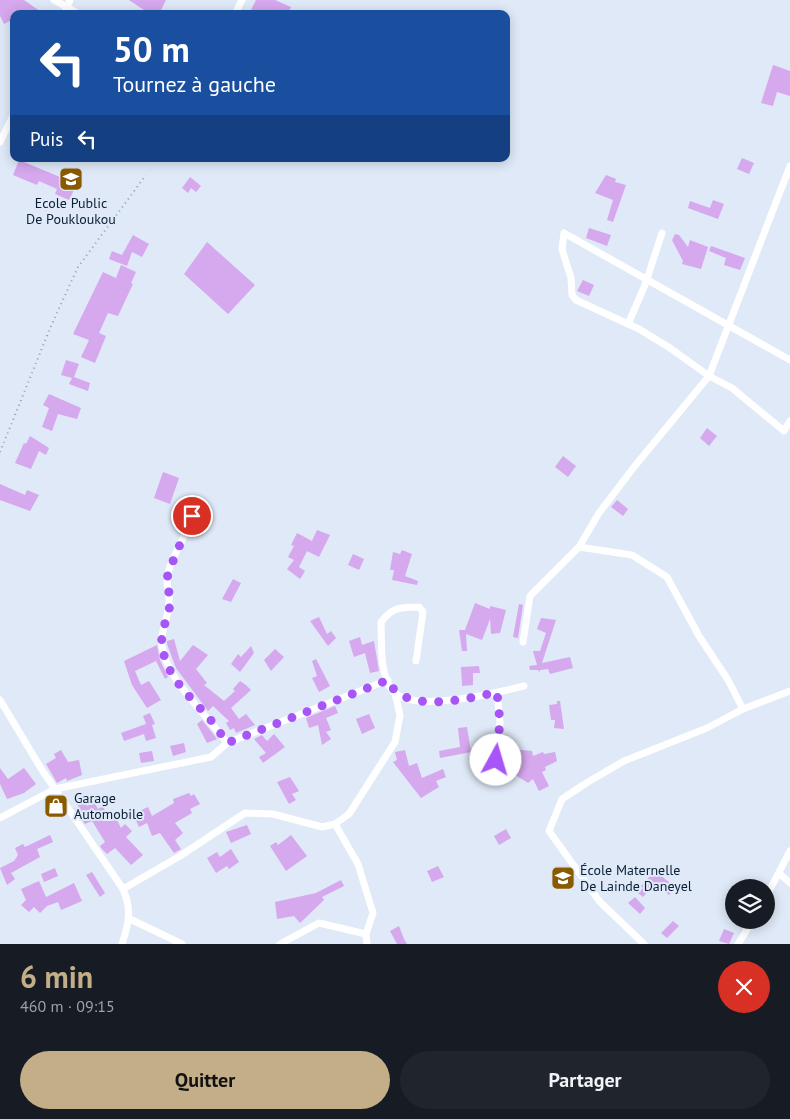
<!DOCTYPE html>
<html lang="fr">
<meta charset="utf-8">
<style>
body{margin:0;font-family:"PT Sans",sans-serif;background:#20242c;color:#f1f3f6;height:100vh;display:flex;flex-direction:column;font-size:19px;white-space:nowrap}
*{box-sizing:border-box;margin:0}
p{font-size:16px;color:#9ea1a6}
.icon{flex:none;width:28px;height:28px;fill:none;stroke:currentColor;stroke-width:2;stroke-linecap:round;stroke-linejoin:round}
.map{position:relative;height:944px;overflow:hidden}
.panel{display:flex;flex-direction:column;background:#171b24;flex:1}
.panel>*{flex:none}
.banner{position:absolute;left:10px;top:10px;width:500px;height:152px;border-radius:10px;box-shadow:0 2px 12px #0003;background:#1a4fa0;color:#fff;overflow:hidden}
.tools{position:absolute;left:725px;top:879px;display:grid;gap:10px}
.tools a{display:grid;place-items:center;width:50px;height:50px;border-radius:50%;background:#171b24;box-shadow:0 2px 12px #0003;font-size:25px}
.pin{position:absolute;display:grid;place-items:center;width:42px;height:42px;color:#fff;margin:-21px;border:2px solid #fff;border-radius:50%;box-shadow:0 1px 5px #0007}
.me{position:absolute;width:55px;margin:-28px;rotate:6deg;stroke-linejoin:round;filter:drop-shadow(0 0 4px #0008)}
.turn{display:flex;align-items:center;gap:18px;height:105px;padding:0 20px;font-size:22px}
.turn .icon{width:65px;height:65px;stroke-width:2.5}
.turn b{display:block;font-size:35px;line-height:42px}
.then{display:flex;align-items:center;height:48px;padding:0 20px;background:#0003;gap:10px;font-size:19px}
.round{display:grid;place-items:center;flex:none;width:52px;height:52px;border-radius:26px;background:#20242c}
.summary{display:flex;align-items:center;justify-content:space-between;height:85px;padding:0 20px}
h1{font-size:30px;font-weight:700;line-height:38px;color:#c3ae87}
.cta{display:flex;gap:10px;margin-top:auto;padding:10px 20px}
.cta a{flex:1;height:58px;border-radius:30px;background:#c3ae87;color:#111;font-size:20px;font-weight:700;line-height:58px;text-align:center}
.cta a+a{background:#20242c;color:#f1f3f6}
.map>svg:first-child{display:block}
.building{fill:#d6a8ee}
.lines{fill:none;stroke-linecap:round;stroke-linejoin:round}
.path{stroke:#909eaf;stroke-width:2;stroke-dasharray:1 4;stroke-linecap:butt}
.street{stroke:#fff;stroke-width:7}
.route{stroke:#a855f7;stroke-width:9;stroke-dasharray:0 16.2}
.labels{text-anchor:middle;dominant-baseline:central;stroke-width:4;stroke-linejoin:round;paint-order:stroke}
.poi-label{font-size:14px;fill:#0b2038;stroke:#dfe9f7;text-anchor:start}
</style>
<div class="map">
<svg width="790" height="944" viewBox="0 0 790 944">
<rect width="100%" height="100%" fill="#dfe9f7"/>
<!-- building -->
<g class="building">
<path d="M0 0H24L44 14H14V19L4 24 0 16Z"/>
<path d="M129 0H166L159 14H142L144 10Z"/>
<path d="M256 0H275L291 7 288 14H249Z"/>
<path d="M773 65 790 71V96L777 92 773 106 761 103Z"/>
<path d="M742 158 754 163 749 174 737 169Z"/>
<path d="M19 160 77 184 69 200 55 194 57 189 39 181 37 185 13 175Z"/>
<path d="M606 175 616 179 615 182 626 185 613 222 607 220 613 200 595 193Z"/>
<path d="M190 177 201 186 196 192 191 188 188 193 182 188Z"/>
<path d="M713 200 724 204 718 219 688 208 690 201 710 208Z"/>
<path d="M589 228 611 235 607 246 586 238Z"/>
<path d="M675 234 679 235 688 247 690 240 708 247 701 269 682 264 683 261 672 240Z"/>
<path d="M133 235 149 244 142 257 132 252 127 266 109 259 112 251 122 255Z"/>
<path d="M207 242 255 285 228 314 184 274Z"/>
<path d="M711 246 745 258 740 270 724 265 726 258 709 251Z"/>
<path d="M121 265 136 272 131 283 133 284 118 316 108 313 99 333 106 336 95 363 81 357 89 340 73 334 103 272 116 278Z"/>
<path d="M583 280 594 285 589 296 577 291Z"/>
<path d="M66 360 79 364 74 377 90 383 88 391 69 384 72 378 61 375Z"/>
<path d="M49 394 81 408 77 419 58 414 52 431 42 427 49 408 43 405Z"/>
<path d="M707 428 717 436 709 446 700 438Z"/>
<path d="M30 436 49 448 46 455 39 451 31 469 15 463 24 443 26 444Z"/>
<path d="M563 456 576 466 568 477 555 467Z"/>
<path d="M163 472 179 478 170 504 154 498Z"/>
<path d="M0 484 25 495 27 490 39 495 30 511 0 500Z"/>
<path d="M617 500 628 509 623 516 611 507Z"/>
<path d="M317 530 330 535 319 557 307 551 299 567 305 571 300 579 287 569 294 560 288 557 294 546 291 545 297 533 312 541Z"/>
<path d="M402 550 412 554 405 576 418 581 417 585 392 580 394 570H390L393 552 400 554Z"/>
<path d="M353 554 364 559 359 570 348 565Z"/>
<path d="M233 579 241 583 231 602 222 599Z"/>
<path d="M475 603 490 609V606L506 610 500 633 491 634 490 619 482 640 466 634 467 651H462L459 630H465Z"/>
<path d="M519 604 523 605 518 638 513 637Z"/>
<path d="M319 617 327 634 331 631 336 638 328 646 310 621Z"/>
<path d="M541 618 556 620 542 663 570 657 573 668 550 674 548 669 540 670 539 672 538 670H530L529 666 537 665 533 651H540L546 633 537 629Z"/>
<path d="M360 637 362 645 374 641 379 671 370 673 365 653 354 657 349 641Z"/>
<path d="M174 639 180 661 193 645 208 655 196 669 207 683 204 685 224 701 235 691 233 689 240 681 246 685 251 690 231 708 239 719 246 714 255 725 236 733 234 728 230 730 226 723 229 721 213 706 208 711 176 668 167 644V641Z"/>
<path d="M157 645 160 660 168 677 165 679 156 661 135 671 141 685 149 681 161 700 147 708 132 685 124 661Z"/>
<path d="M251 646 254 653 240 672 231 664 238 654 241 657Z"/>
<path d="M275 649 284 657 271 671 264 660Z"/>
<path d="M316 659 330 686 319 692 312 678 317 676 312 661Z"/>
<path d="M479 666 480 673H473V685L462 686 461 667Z"/>
<path d="M557 701H560L564 729 554 728 555 720H551L549 705 557 704Z"/>
<path d="M335 706 338 713 326 718 331 730 326 732 331 739 322 745 318 725 309 728 306 718Z"/>
<path d="M150 713 155 724 152 725 156 738 146 741 144 734 124 741 121 733 146 724 143 716Z"/>
<path d="M369 714 375 728 362 734 356 719Z"/>
<path d="M202 720 214 735 217 739 207 743 197 724Z"/>
<path d="M467 727 471 752 440 758 439 751 460 747 458 728Z"/>
<path d="M274 734 285 747 263 763 259 757 266 753 254 739 262 735 267 741Z"/>
<path d="M184 743 186 752 173 756 170 746Z"/>
<path d="M503 748 532 751 533 756 543 752 544 754 555 752 557 761 545 767 546 770 542 772 549 786 539 791 533 779 528 783 500 765Z"/>
<path d="M61 750 68 762 79 760 82 775 67 781 66 778 57 783 46 764 56 758 54 754Z"/>
<path d="M405 750 409 766 417 763 422 778 443 769 446 777 436 781 439 787 421 798 393 762 397 760 395 752Z"/>
<path d="M152 751 154 761 141 763 139 753Z"/>
<path d="M0 768 8 779 24 768 36 784 24 793 7 799 0 784Z"/>
<path d="M290 777 299 791 292 794 296 800 289 804 277 782Z"/>
<path d="M189 793 191 796 194 794 200 804 190 809 192 813 175 823 183 833 175 840 181 849 174 853 160 833 152 836 147 823 139 827 133 814 148 807 152 816 174 803 173 799Z"/>
<path d="M83 796 87 806 94 802 98 809 103 806 108 817 114 814 121 828 125 824 132 831 126 837 143 855 131 865 115 848 107 854 102 849 100 846 105 842 92 821 85 824 75 809 79 808 76 799Z"/>
<path d="M247 825 251 834 231 843 226 832Z"/>
<path d="M506 829 511 838 499 845 494 836Z"/>
<path d="M50 835 53 842 37 849 40 857 11 873 15 879 7 885 0 868 14 861 18 855 15 848 23 844 25 847Z"/>
<path d="M291 835 307 856 286 871 270 846 276 842 278 845Z"/>
<path d="M231 849 239 862 229 869 227 866 216 873 207 858 217 852 220 857Z"/>
<path d="M438 866 444 877 432 882 427 871Z"/>
<path d="M55 868 58 876 44 882 41 874Z"/>
<path d="M655 871 675 887 669 895 654 883 643 897 638 893 643 888 641 886Z"/>
<path d="M92 872 105 893 100 897 86 875Z"/>
<path d="M341 880 344 886 322 897 324 900 300 923 294 916 277 919 275 902 316 893Z"/>
<path d="M39 881 46 897 74 883 82 901 61 910 58 902 47 906 40 913 34 907 29 912 21 905 26 900 21 889Z"/>
<path d="M635 897 645 908 640 914 628 903Z"/>
<path d="M673 921 679 926 667 938 661 933Z"/>
<path d="M399 926 404 939 407 944H397L390 931Z"/>
<path d="M724 929 734 933 729 944 719 941Z"/>
</g>
<g class="lines">
<!-- path -->
<path class="path" d="M0 452 51 326 78 267 146 175"/>
<!-- street -->
<g class="street">
<path d="M54 0 79 14"/>
<path d="M64 14 70 0"/>
<path d="M235 14 242 0"/>
<path d="M0 142 14 114"/>
<path d="M628 324 645 285 662 233"/>
<path d="M790 360 564 233 562 249 571 278 572 295 576 300 639 329 670 348 709 376 732 388 784 431 790 421"/>
<path d="M186 510 192 516C187 536 173 553 168 573 165 584 170 592 169 603 169 617 160 630 162 645 166 680 206 713 227 743"/>
<path d="M579 547 632 555 667 577 699 636 728 680 743 709"/>
<path d="M523 642 530 596 579 547 599 513 634 467 709 376 790 166"/>
<path d="M416 661 423 612 419 607C400 608 394 606 381 622 382 643 379 673 392 690 411 715 498 692 524 686"/>
<path d="M0 700 42 770 123 889C132 910 129 923 122 944"/>
<path d="M496 760 500 722 497 693"/>
<path d="M0 818 55 789 211 757 227 743 388 680"/>
<path d="M335 824 358 864 373 913 366 934 367 944"/>
<path d="M780 874 790 883"/>
<path d="M123 889 180 856 245 813 273 814 322 827 335 824 349 814 395 742 400 715 395 693"/>
<path d="M766 897 790 851"/>
<path d="M130 919 182 944"/>
<path d="M280 944 319 923 366 934"/>
<path d="M644 944 600 902 549 831 562 799 588 782 624 761 707 728 743 709 790 691"/>
<path d="M738 944 753 920"/>
</g>
</g>
<g class="lines">
<!-- route -->
<path class="route" d="M192 516 168 573C166 584 170 593 170 603 169 617 160 630 162 645 166 677 189 695 209 718 215 725 221 734 227 743L388 680C402 715 468 699 497 692L500 722 496 760"/>
</g>
<!-- icons -->
<defs>
<g id="school-square" transform="scale(1.25)"><rect x="-9" y="-9" width="18" height="18" rx="4" fill="#8a5a00" stroke="#dfe9f7"/><path d="M0-5L7-2L0 1L-7-2ZM-4 1L0 2.5L4 1V4Q0 6-4 4Z" fill="#fff"/></g>
<g id="shop-square" transform="scale(1.25)"><rect x="-9" y="-9" width="18" height="18" rx="4" fill="#8a5a00" stroke="#dfe9f7"/><path d="M-5-2.5h2.3a2.7 3.5 0 0 1 5.4 0H5L5.5 6h-11ZM-1.5-2.5h3a1.5 2.3 0 0 0-3 0Z" fill="#fff"/></g>
</defs>
<g fill-rule="evenodd">
<use href="#school-square" x="71" y="179"/>
<use href="#shop-square" x="56" y="806"/>
<use href="#school-square" x="563" y="878"/>
</g>
<g class="labels">
<!-- poi labels -->
<g class="poi-label">
<text x="71" y="203" text-anchor="middle">Ecole Public<tspan x="71" dy="16">De Poukloukou</tspan></text>
<text x="74" y="798">Garage<tspan x="74" dy="16">Automobile</tspan></text>
<text x="580" y="870">École Maternelle<tspan x="580" dy="16">De Lainde Daneyel</tspan></text>
</g>
</g>
</svg>
<div class="tools">
<a><svg class="icon" aria-label="layers" viewBox="0 0 24 24"><path d="M12 4l9 5-9 5-9-5zM3 14l9 5 9-5"/></svg></a>
</div>
<div class="pin" style="left:192px;top:516px;background:#d93025"><svg class="icon" aria-label="arrive" viewBox="0 0 24 24"><path d="M6 21V4h12l-3 4 3 4H6"/></svg></div>
<svg class="me" style="left:496px;top:760px" viewBox="-20 -20 40 40"><circle r="19" fill="#fff"/><path d="M0-13L10 11 0 6-10 11z" fill="#a855f7"/></svg>
<div class="banner">
<div class="turn"><svg class="icon" aria-label="left" viewBox="0 0 24 24"><path d="M17 20v-9H6M10 6l-5 5 5 5"/></svg><div><b>50 m</b>Tournez à gauche</div></div>
<div class="then">Puis<svg class="icon" aria-label="left" viewBox="0 0 24 24"><path d="M17 20v-9H6M10 6l-5 5 5 5"/></svg></div>
</div>
</div>
<section class="panel">
<div class="summary"><div><h1>6 min</h1><p>460 m · 09:15</p></div><a class="round" style="background:#d93025;color:#fff"><svg class="icon" aria-label="close" viewBox="0 0 24 24"><path d="M6 6l12 12M18 6L6 18"/></svg></a></div>
<div class="cta"><a>Quitter</a><a>Partager</a></div>
</section>
